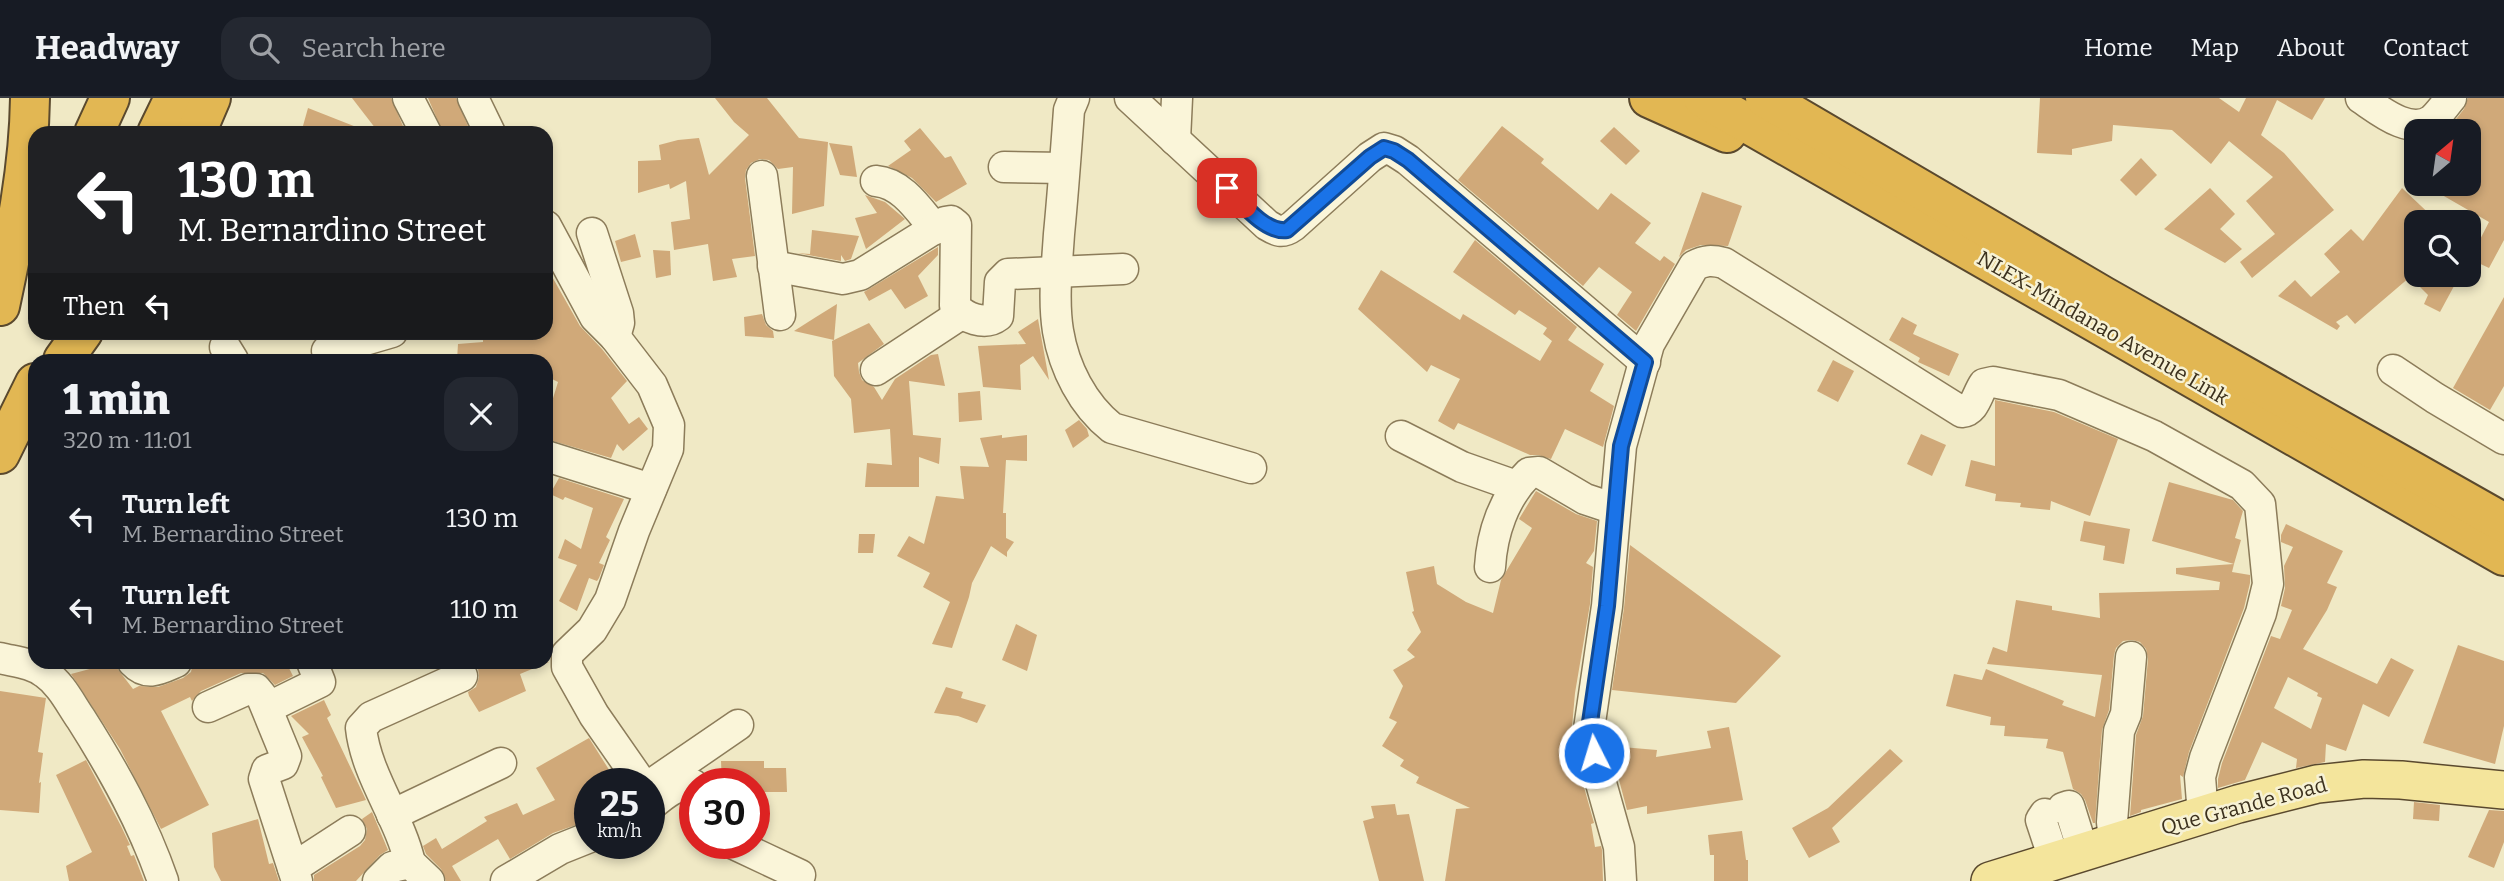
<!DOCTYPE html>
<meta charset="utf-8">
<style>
body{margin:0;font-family:Bitter,serif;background:#242831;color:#f1f3f6;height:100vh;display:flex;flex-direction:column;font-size:26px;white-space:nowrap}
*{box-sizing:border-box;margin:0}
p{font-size:23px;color:#9ea1a6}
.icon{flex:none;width:38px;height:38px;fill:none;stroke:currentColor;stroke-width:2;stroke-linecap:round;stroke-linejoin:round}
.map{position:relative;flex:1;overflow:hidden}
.panel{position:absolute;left:28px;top:256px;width:525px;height:315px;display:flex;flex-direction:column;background:#171b24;border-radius:21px;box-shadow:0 4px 10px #0003}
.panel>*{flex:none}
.top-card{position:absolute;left:28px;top:28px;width:525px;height:214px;border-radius:21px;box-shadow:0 4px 10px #0003;background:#202124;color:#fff;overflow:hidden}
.needle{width:46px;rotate:29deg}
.tools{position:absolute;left:2404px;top:21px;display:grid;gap:14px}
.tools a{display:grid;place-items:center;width:77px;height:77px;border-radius:14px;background:#171b24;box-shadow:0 4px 10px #0003;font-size:35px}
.speed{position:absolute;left:574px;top:670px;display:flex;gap:14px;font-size:35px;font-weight:700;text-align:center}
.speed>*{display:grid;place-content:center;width:91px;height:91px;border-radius:50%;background:#171b24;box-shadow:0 4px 10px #0003;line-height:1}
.speed small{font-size:18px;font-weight:400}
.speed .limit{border:10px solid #d22;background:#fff;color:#111}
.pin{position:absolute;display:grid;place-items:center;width:60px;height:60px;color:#fff;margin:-30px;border-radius:14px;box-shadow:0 4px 10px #0006}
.me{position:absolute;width:77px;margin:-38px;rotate:355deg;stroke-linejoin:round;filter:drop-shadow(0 0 5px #0008)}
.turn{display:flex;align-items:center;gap:24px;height:147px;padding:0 35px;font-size:32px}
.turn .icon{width:91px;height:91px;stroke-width:2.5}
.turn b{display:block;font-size:49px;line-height:60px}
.then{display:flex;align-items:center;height:66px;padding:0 35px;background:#0003;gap:14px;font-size:26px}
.round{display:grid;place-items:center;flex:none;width:74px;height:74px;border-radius:21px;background:#242831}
.overview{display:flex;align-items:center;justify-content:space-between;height:119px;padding:0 35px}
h1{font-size:42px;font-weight:800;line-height:52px}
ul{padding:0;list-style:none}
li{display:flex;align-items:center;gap:21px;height:91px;padding:0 35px}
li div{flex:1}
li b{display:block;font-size:26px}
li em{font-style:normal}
header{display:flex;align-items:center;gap:42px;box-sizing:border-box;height:98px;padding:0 35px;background:#171b24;border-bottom:2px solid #363941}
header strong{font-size:33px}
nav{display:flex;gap:38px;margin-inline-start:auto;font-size:24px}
.search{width:490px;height:63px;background:#242831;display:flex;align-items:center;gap:18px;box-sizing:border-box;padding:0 24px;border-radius:21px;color:#9ea1a6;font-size:26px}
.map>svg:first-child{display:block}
.building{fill:#d0a979;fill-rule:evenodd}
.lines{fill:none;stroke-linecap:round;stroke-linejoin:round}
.minor-casing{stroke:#8c7c5a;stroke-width:33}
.major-casing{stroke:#5a492e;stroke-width:40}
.highway-casing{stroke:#5a492e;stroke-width:42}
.minor{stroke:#faf5d9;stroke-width:30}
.major{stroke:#f4e59c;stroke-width:37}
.highway{stroke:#e2b753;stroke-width:38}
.route-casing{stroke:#114b97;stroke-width:18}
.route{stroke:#1a73e8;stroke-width:12}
.labels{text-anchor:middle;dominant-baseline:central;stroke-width:5;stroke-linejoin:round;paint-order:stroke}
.street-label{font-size:21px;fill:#3c311e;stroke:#f7f2d5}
</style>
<header>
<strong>Headway</strong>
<div class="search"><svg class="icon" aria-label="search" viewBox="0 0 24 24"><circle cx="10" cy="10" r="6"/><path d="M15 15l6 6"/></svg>Search here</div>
<nav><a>Home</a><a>Map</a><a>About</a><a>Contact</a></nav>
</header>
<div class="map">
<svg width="2504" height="783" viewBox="0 0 2504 783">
<rect width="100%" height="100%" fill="#f0e9c5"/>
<!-- building -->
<g class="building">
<path d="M352 0H391L406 35H379Z"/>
<path d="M428 0H456L471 35H443Z"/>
<path d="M715 0H767L799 40 828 44 824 108 792 116 793 69 778 71 769 62 760 61 751 65 746 72 745 80 755 158 732 161 737 179 713 183 708 146 674 152 671 124 690 121 686 83 670 91 669 86 638 95V63L661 62 659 47 678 42 699 40 709 77 749 37 734 24Z"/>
<path d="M2040 0H2219L2239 14 2246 0H2325L2312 22 2277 2 2261 37 2284 55 2334 112 2252 180 2240 164 2275 136 2246 103 2273 79 2229 43 2211 66 2172 32 2113 27 2112 43 2072 51V57L2037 55Z"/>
<path d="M2468 0H2504V142L2489 170 2470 161 2489 124 2423 86H2469V33H2453L2449 30 2464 11Z"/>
<path d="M308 10 369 34 368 35H301Z"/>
<path d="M1502 28 1544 61 1541 65 1598 112 1611 95 1651 125 1635 145 1660 163 1664 158 1675 166 1636 233 1617 217 1632 194 1599 169 1583 188 1458 82Z"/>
<path d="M1614 29 1640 53 1626 67 1600 43Z"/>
<path d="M920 30 945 60 951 58 967 86 936 104 912 80 888 68 911 52 904 43Z"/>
<path d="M829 45 852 48 857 79 840 77Z"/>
<path d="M2141 60 2157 77 2136 98 2120 82Z"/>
<path d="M2210 90 2235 116 2220 131 2242 151 2225 165 2164 131Z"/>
<path d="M2402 90 2438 124H2417V173L2412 177H2460L2440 214 2424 206 2428 197 2410 179 2355 226 2347 217 2336 224 2340 228 2337 232 2278 198 2295 182 2311 199 2340 174 2324 156 2351 131 2363 143Z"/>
<path d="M1702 94 1742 108 1728 148 1701 147 1686 152 1679 159Z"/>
<path d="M865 97 885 104 905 121 866 151 855 120 877 115Z"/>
<path d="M812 132 859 138 851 161 845 163 841 157V163L797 155 810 156Z"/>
<path d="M635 136 641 159 621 164 615 143Z"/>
<path d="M1475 142 1577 229 1568 242 1604 266 1590 293 1614 308 1603 349 1565 331 1551 361 1538 357H1530L1458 325 1454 332 1438 323 1460 281 1431 267 1427 274 1358 211 1381 172 1460 222 1463 216 1540 263 1552 243 1543 236 1547 230 1519 212 1515 217 1453 174Z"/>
<path d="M938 149V157L918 178 928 198 905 211 891 191 869 203 864 194Z"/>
<path d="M653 152 670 153 671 177 656 180Z"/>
<path d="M546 168 580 228 602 251 627 283 611 300 629 326 639 319 648 331 623 353 617 346 611 360 546 341V323L558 284 546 278V262H457L458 246 483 244V239L501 234H546Z"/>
<path d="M2504 199V288L2490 312 2453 290Z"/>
<path d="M837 206 834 242 794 233 816 219Z"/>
<path d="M762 216 766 227 773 233 774 240 745 238 744 219Z"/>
<path d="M1902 219 1917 227 1913 236 1959 256 1949 278 1918 264 1920 260 1889 242Z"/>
<path d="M1038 221 1049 282 1033 258 1020 267 1021 292 983 289 978 248 1026 246 1018 234Z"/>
<path d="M869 225 884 246 858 265 859 274 862 282 874 289 882 302 895 281 931 257 938 256 945 288 909 283 913 337 941 340 939 366 919 359V389H865L867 365 892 367 890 331 854 335 851 301 834 278 832 243Z"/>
<path d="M1833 262 1854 273 1838 304 1817 293Z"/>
<path d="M980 293 982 322 959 324 958 295Z"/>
<path d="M1995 302 2054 314 2118 341 2090 418 2051 403 2050 412 2020 409 2021 405 1995 403 1996 396 1965 388 1971 362 1995 368Z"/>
<path d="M1079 322 1087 331 1089 338 1073 350 1065 332Z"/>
<path d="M1921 336 1946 347 1932 378 1907 366Z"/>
<path d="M1002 337V340L1027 337V363L1006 362 1003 415H1006V440L1014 444 1007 454V459L991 448 972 485 969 499 952 550 932 546 950 504 923 489 930 475 897 458 909 438 924 446 936 398 964 401 960 368 989 369 980 340Z"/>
<path d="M559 380 624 401 606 439 610 442 599 465 604 467 599 480 597 483 589 480 577 513 559 503 577 467 558 460 565 441 581 451 593 410 565 399 563 402 550 396Z"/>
<path d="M2169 384 2233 402 2243 413 2235 440 2241 442 2234 466 2152 443Z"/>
<path d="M1536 393 1576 416 1597 423 1594 453 1586 465 1593 469 1590 506 1575 595 1572 629 1582 682 1594 725 1591 726 1595 749 1601 748 1602 752 1603 783H1445L1456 711 1470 710 1416 685 1419 679 1400 668 1404 662 1382 648 1397 624 1389 620 1403 588 1393 572 1415 559 1407 552 1421 534 1412 514 1414 513 1406 474 1434 468 1437 486 1466 504 1493 515 1501 482 1532 430 1519 421Z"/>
<path d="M2084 423 2130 431 2124 466 2103 462 2105 448 2080 443Z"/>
<path d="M2286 426 2343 453 2327 485 2337 489 2327 512 2303 551 2377 586 2391 560 2414 572 2389 619 2363 606 2346 653 2326 646 2325 664 2296 670 2297 661 2262 644 2245 682 2218 690V681L2222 665 2271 538 2280 541 2292 512 2281 508 2285 490 2284 468 2293 449 2281 444V437ZM2288 579 2318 595 2317 598 2322 600 2311 631 2274 610Z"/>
<path d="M859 436H875L873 455H858Z"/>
<path d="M1630 447 1781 558 1736 605 1612 592 1624 510Z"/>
<path d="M2234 466 2232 474 2250 477V485L2244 510 2189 654 2183 679 2180 677 2182 701 2141 712V714L2130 718 2136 637 2143 618 2148 561 2146 551 2140 544 2132 542 2123 543 2116 550 2114 557 2109 612 2102 632 2095 725H2093L2085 702 2081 696 2073 691 2063 654 2046 650 2048 641 2004 638 2005 628 1990 627 1991 619 1946 608 1954 576 1982 582 1986 571 2064 603 2062 607 2095 619 2102 577 1987 566 1993 549 2007 554 2016 502 2052 508V512L2100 520 2099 495 2219 492 2220 484 2176 476V470Z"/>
<path d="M1016 526 1037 537 1027 573 1002 562Z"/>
<path d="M2458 547 2504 563V628L2495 666 2423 645Z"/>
<path d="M116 564 117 570 133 591 139 588 158 589 183 580 191 574 193 564H286L293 578 275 587 263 575H241L201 593 192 603 190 599 161 613 209 707 161 731 120 651 71 576Z"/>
<path d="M472 564H549L520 576 526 593 479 614 469 598 468 594 476 589 479 579 478 570Z"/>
<path d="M946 589 963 594 961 600 986 607 977 625 958 618 934 615Z"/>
<path d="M0 593 46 600 38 654 43 655 39 685 41 684 39 715 0 712Z"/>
<path d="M324 602 331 617 327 620 366 702 336 710 321 679 323 678 302 639 309 636 291 618Z"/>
<path d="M1729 629 1743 702 1647 716V708L1627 712 1610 648 1657 652 1656 659 1711 650 1707 633Z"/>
<path d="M589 640 618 686H590V722L553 735 510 761 498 741 452 768 461 783H446L441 771 426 756 423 748 436 740 442 751 487 723 484 719 517 705 523 717 555 702 536 670Z"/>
<path d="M1890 651 1903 663 1832 730 1840 744 1809 760 1792 730 1828 710Z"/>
<path d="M86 662 121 728 130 747 127 748 131 758 134 757 144 783H69L66 768 92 754 56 677Z"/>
<path d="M721 663H764V670H786L787 694H754V686H722Z"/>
<path d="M2414 704 2440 707 2439 723 2413 721Z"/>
<path d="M1395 706 1397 717 1409 716 1424 783H1379L1363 723 1374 720 1371 708Z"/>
<path d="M2489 712 2504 713V744L2494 770 2468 759Z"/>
<path d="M372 714 388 752 380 757 356 783H314V777L360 748 365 742 367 731 362 721Z"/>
<path d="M258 721 269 766 273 765 279 783H221L214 769 212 735Z"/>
<path d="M1742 733 1746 762H1748V783H1714V757H1710L1708 737Z"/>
</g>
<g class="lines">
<!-- minor casing -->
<g class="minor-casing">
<g id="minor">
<path d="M408 0 426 35"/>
<path d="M473 0 490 35"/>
<path d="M1074 0 1069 12C1066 53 1063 95 1059 136 1057 167 1053 202 1058 233 1064 270 1083 307 1112 330L1251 370"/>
<path d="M1130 0 1267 127C1277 133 1282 136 1293 128L1370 59 1384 50 1394 53 1408 62 1645 264"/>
<path d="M2361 0C2379 12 2410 38 2432 22 2439 16 2445 7 2451 0"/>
<path d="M1175 42 1177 0"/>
<path d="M1004 69 1064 70"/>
<path d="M762 78 780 217"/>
<path d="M876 83C902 85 919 112 935 131"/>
<path d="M546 128 595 219 615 239 652 287 669 327 668 351 634 433 610 502 592 532 567 556V569L594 617 642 686"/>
<path d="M592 135 618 215 619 225 615 239"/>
<path d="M773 168 843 181 860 177 945 124 951 123 956 127 955 208C964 220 985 228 998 218L1000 184 1008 176 1123 171"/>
<path d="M225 249 233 262"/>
<path d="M327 253 392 234"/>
<path d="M876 272 961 216"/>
<path d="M2393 272 2435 300 2504 341"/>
<path d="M1401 338 1462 369 1516 388"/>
<path d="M546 358 651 391"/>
<path d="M1490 469C1492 435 1504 399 1529 375L1539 374 1585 401 1615 411"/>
<path d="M0 560C16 564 32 565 45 575 61 586 70 605 81 621 114 673 143 725 163 783"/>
<path d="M133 564C147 579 160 571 176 564"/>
<path d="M208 609 248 591H256L261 597 286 658 283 666 267 672 264 681 297 783"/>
<path d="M267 610 320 584 312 564"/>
<path d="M649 688 738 627"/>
<path d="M649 709C662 698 676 685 693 687L695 691"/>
<path d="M2063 710 2069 708 2083 753"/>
<path d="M2045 716 2041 722 2055 764"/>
<path d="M392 717 501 665"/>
<path d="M2114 743 2112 724 2119 633 2126 616 2131 559"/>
<path d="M734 746 800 777"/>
<path d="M410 765C400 720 366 677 361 630L371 619 462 578"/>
<path d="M293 770 350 733"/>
<path d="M378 783 392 769 410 765 429 783"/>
<path d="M506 783 560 751 590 739"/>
<path d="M1621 783 1619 749 1599 678 1589 631 1607 508 1621 348 1649 246 1694 168C1705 162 1712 162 1724 165L1962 314C1975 313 1977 296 1984 286L1993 284 2059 297 2154 338 2242 387 2260 406 2268 486 2261 515 2205 660 2200 679 2203 717"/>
</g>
</g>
<!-- major casing -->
<g class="major-casing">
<path id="major" d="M1990 783 2238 706 2317 686 2364 681 2401 682 2504 692"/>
</g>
<!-- highway casing -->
<g class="highway-casing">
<g id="highway">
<path d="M1649 0 1727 35"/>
<path d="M1703 0 2504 458"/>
<path d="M1765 0 2103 198 2504 425"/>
<path d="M94 35 110 0"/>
<path d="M157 35 174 0"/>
<path d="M196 35 211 0"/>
<path d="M0 208C15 138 29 71 30 0"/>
<path d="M63 262 83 234"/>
<path d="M0 356 35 285"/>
</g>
</g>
<!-- minor -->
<use href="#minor" class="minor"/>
<!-- major -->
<use href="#major" class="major"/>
<!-- highway -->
<use href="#highway" class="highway"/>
</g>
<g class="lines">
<!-- route casing -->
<g class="route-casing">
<path id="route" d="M1227 90C1242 105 1265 135 1287 132L1370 59 1384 50 1394 53 1408 62 1645 264 1621 348 1607 508 1589 631 1594 655"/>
</g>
<!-- route -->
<use href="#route" class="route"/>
</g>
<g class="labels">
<!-- street labels -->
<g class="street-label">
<text transform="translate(2103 230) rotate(30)">NLEX-Mindanao Avenue Link</text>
<text transform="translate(2244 708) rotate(-15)">Que Grande Road</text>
</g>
</g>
</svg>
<div class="tools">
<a><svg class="needle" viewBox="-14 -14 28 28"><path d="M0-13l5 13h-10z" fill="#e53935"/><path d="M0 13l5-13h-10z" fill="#9ea1a6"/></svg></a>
<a><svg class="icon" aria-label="search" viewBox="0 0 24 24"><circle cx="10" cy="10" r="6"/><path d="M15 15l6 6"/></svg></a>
</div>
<div class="speed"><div>25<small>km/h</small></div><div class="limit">30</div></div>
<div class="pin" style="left:1227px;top:90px;background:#d93025"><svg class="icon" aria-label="arrive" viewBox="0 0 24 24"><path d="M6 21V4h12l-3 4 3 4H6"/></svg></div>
<svg class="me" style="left:1594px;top:655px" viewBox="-20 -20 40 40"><circle r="17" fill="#1a73e8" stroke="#fff" stroke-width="3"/><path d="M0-11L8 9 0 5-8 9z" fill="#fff"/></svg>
<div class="top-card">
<div class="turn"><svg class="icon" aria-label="left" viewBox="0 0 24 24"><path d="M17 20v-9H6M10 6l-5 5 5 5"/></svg><div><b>130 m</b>M. Bernardino Street</div></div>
<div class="then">Then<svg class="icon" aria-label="left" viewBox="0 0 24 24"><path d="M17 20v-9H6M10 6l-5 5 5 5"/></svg></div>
</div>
<section class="panel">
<div class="overview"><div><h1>1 min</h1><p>320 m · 11:01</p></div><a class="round"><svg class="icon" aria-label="close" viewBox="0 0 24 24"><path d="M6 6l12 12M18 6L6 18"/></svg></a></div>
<ul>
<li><svg class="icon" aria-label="left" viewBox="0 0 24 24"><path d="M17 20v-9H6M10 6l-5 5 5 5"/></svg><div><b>Turn left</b><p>M. Bernardino Street</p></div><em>130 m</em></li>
<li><svg class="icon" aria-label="left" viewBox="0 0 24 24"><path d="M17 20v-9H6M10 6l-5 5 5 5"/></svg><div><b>Turn left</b><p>M. Bernardino Street</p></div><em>110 m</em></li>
</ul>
</section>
</div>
